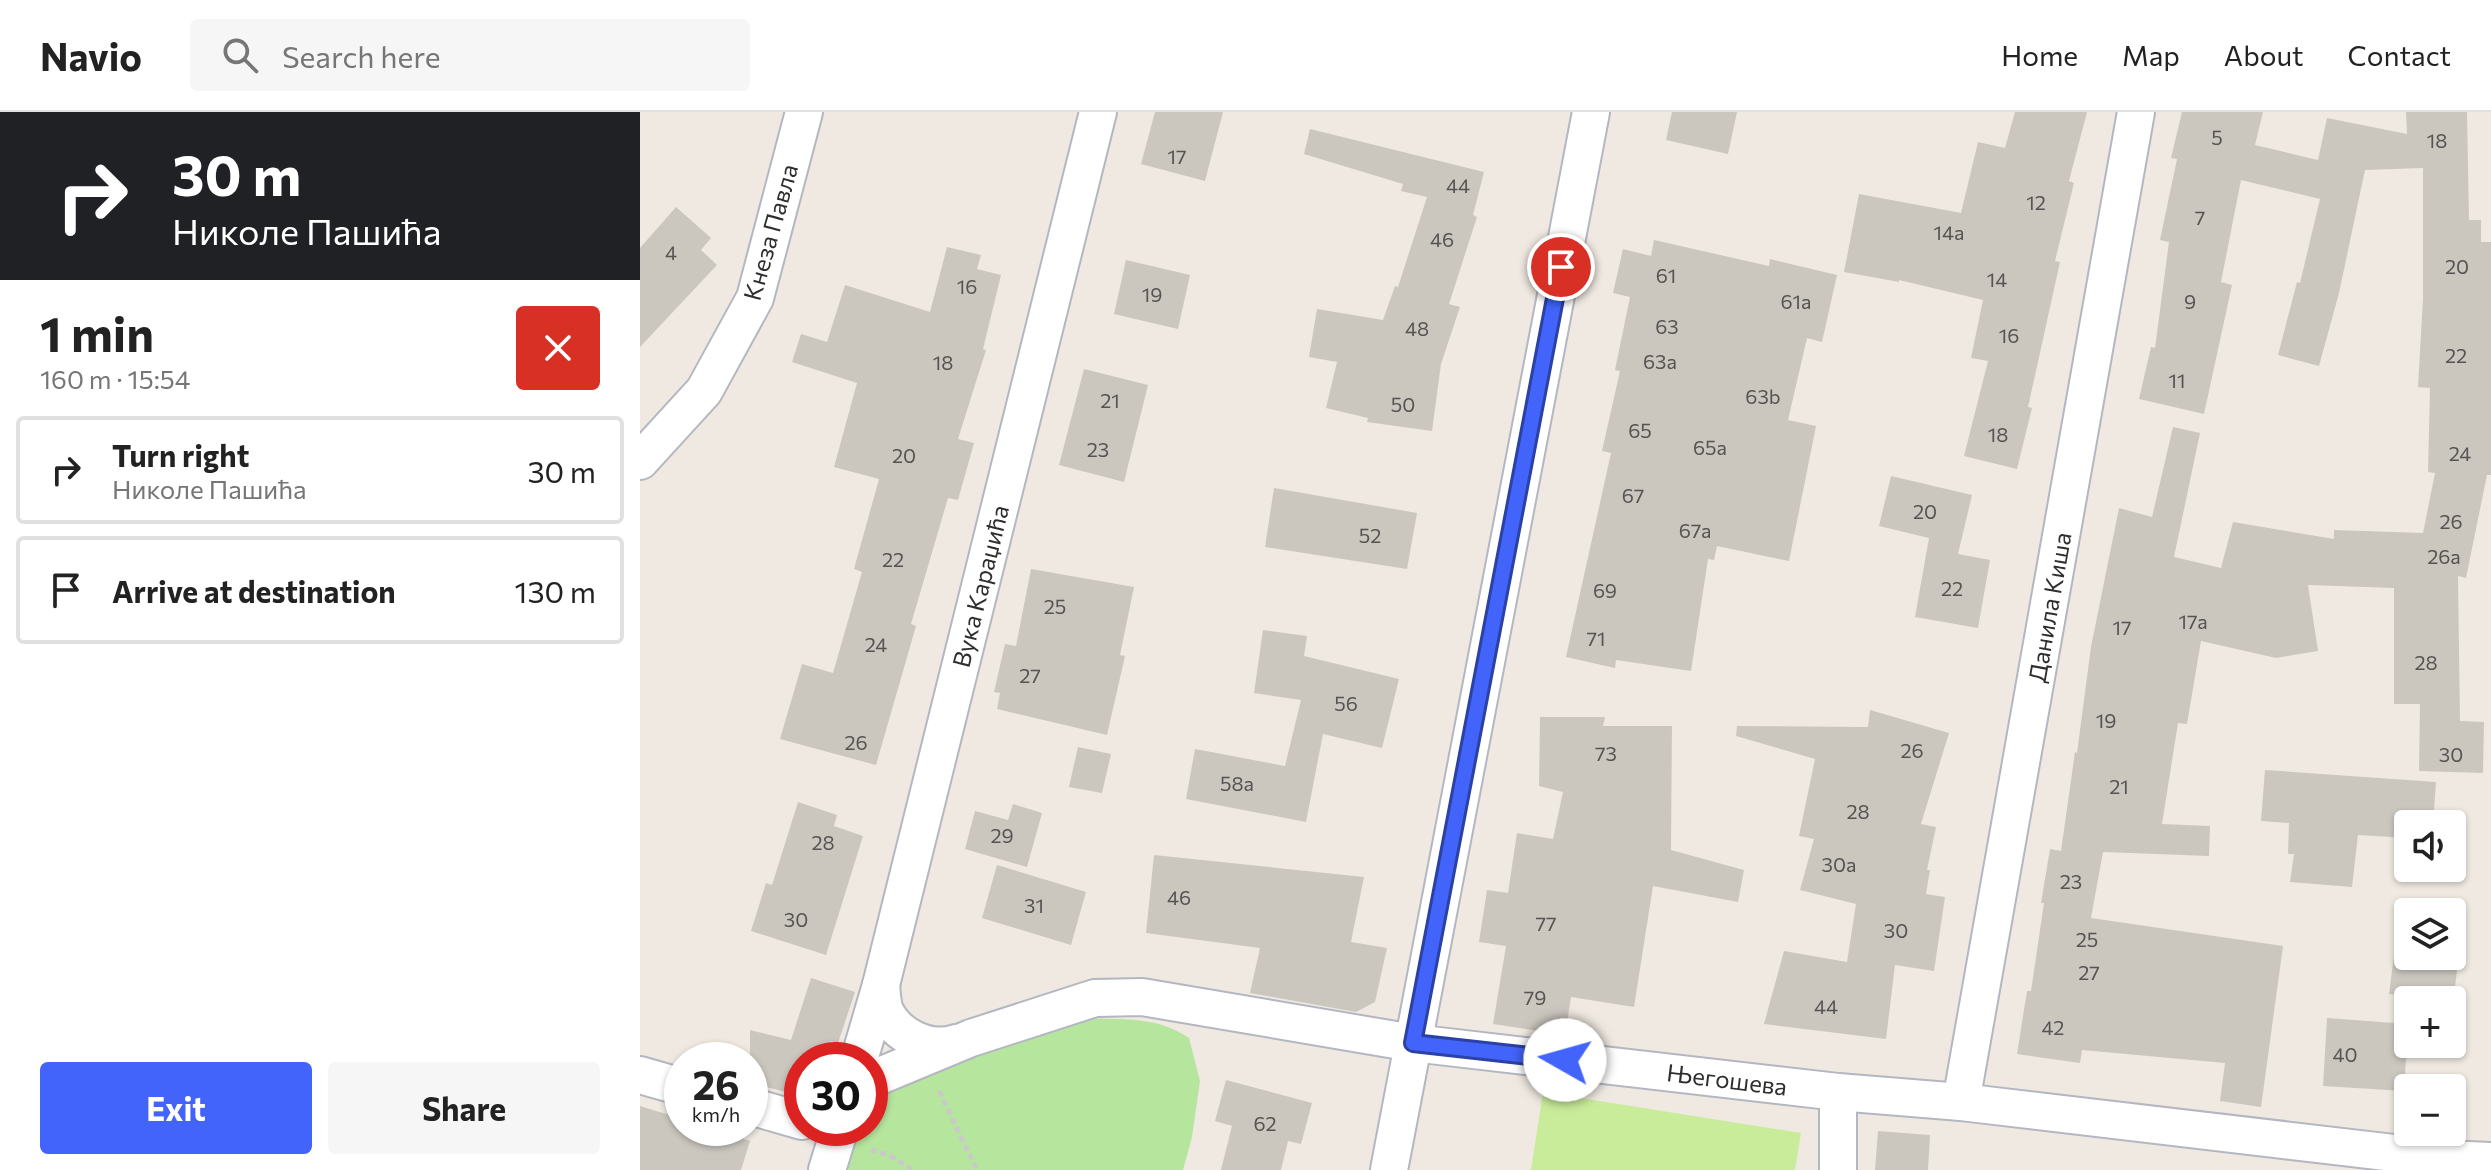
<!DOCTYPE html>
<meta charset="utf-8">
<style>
body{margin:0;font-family:Commissioner,sans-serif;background:#f6f6f6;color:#222;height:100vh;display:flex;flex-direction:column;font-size:30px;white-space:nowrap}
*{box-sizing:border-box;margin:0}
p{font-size:26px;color:#767676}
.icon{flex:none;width:44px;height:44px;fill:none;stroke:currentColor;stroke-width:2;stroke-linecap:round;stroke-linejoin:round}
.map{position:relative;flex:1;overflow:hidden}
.drawer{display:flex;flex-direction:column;background:#fff;width:640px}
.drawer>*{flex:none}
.top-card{background:#202124;color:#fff;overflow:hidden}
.buttons{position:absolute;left:1754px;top:698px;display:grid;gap:16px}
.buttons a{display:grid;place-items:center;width:72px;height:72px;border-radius:8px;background:#fff;box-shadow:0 2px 6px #0004;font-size:40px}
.speed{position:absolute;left:24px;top:930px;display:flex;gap:16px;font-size:40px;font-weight:700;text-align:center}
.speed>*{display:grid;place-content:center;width:104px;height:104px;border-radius:50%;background:#fff;box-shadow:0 2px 6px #0004;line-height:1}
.speed small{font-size:20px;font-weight:400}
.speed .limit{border:12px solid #d22;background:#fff;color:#111}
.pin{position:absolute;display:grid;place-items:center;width:68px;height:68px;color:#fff;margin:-34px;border:4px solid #fff;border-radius:50%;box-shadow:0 2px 8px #0007}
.me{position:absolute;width:88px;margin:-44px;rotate:277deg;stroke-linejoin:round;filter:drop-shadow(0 0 6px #0008)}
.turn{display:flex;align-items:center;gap:28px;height:168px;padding:0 40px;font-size:36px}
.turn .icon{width:104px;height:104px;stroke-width:2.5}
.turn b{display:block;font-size:56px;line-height:68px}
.round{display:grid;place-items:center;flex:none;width:84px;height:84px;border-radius:8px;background:#f6f6f6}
.head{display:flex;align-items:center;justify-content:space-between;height:136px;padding:0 40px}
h1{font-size:48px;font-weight:700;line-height:60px}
.primary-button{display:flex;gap:16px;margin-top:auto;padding:16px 40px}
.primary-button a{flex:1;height:92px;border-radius:8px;background:#4264fb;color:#fff;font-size:32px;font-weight:700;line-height:92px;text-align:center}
.primary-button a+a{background:#f6f6f6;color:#222}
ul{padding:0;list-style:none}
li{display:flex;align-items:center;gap:24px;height:108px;margin:0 16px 12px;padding:0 24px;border:4px solid #e0e0e0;border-radius:8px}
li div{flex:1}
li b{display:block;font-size:30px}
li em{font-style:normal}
header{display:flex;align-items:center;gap:48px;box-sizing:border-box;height:112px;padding:0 40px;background:#fff;border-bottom:2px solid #e0e0e0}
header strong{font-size:38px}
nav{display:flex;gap:44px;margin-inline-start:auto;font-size:28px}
.search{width:560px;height:72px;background:#f6f6f6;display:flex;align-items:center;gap:20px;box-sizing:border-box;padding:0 28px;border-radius:8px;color:#767676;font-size:30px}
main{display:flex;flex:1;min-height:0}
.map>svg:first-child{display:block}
.green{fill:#b6e59e}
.pitch{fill:#c9ec9a}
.building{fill:#cbc7bf}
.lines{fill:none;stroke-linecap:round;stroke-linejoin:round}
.minor-casing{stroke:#b4b7c1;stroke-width:40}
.path{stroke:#c9c9c9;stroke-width:5;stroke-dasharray:6 4;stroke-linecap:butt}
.minor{stroke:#fff;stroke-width:36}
.route-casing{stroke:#2b41a3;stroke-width:20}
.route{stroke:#4264fb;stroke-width:14}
.labels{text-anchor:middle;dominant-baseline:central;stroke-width:6;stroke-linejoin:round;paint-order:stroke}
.number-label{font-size:20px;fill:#555452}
.street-label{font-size:24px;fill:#2e2e2e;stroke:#fff}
</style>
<header>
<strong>Navio</strong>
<div class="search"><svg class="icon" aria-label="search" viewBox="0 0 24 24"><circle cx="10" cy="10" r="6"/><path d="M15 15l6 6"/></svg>Search here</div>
<nav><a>Home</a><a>Map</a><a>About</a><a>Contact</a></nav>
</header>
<main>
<section class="drawer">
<div class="top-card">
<div class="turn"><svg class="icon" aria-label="right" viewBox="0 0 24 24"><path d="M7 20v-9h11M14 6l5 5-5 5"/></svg><div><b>30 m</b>Николе Пашића</div></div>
</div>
<div class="head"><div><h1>1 min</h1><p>160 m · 15:54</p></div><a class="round" style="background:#d93025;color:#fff"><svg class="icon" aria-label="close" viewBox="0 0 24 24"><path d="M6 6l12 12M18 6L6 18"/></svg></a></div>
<ul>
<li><svg class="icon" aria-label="right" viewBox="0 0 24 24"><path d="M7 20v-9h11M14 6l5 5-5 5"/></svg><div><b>Turn right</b><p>Николе Пашића</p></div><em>30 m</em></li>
<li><svg class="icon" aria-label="arrive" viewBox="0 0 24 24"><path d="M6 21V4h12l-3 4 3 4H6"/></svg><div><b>Arrive at destination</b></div><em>130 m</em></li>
</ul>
<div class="primary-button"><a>Exit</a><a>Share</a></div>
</section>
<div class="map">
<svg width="1851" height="1058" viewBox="0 0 1851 1058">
<rect width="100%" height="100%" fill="#efe9e1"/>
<!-- green -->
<path class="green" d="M447 906C485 908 517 904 549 926L560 969 552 1025 543 1058H196L207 1016H230V993C275 953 387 922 447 906Z"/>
<!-- pitch -->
<path class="pitch" d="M903 980 1161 1021 1155 1058H891Z"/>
<!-- building -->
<g class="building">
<path d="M515 0H583L565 69 501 52Z"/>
<path d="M1032 0H1097L1088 42 1026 28Z"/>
<path d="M1375 0H1447L1429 69 1434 71 1415 149 1420 150 1388 295 1392 296 1377 357 1324 344 1348 249 1331 246 1343 188 1259 168V170L1204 160 1219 82 1321 101 1338 30 1365 36Z"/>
<path d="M1542 0H1623L1615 33 1678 48 1687 6 1767 22 1766 0H1827L1829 108H1841V130H1851V363H1847L1826 466 1818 464 1820 609 1844 610 1843 661 1779 659 1780 592H1754V476L1668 473 1678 539 1636 546 1561 529 1547 612 1538 611 1522 712 1570 714 1569 744 1463 740 1451 806 1643 834 1621 995 1580 989 1585 951 1442 938 1440 951 1377 942 1387 879H1391L1404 791H1401L1410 737 1421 739 1435 640 1437 641 1451 535 1479 396 1512 405 1533 315 1560 321 1534 445 1581 456 1593 410 1694 427V418L1783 421 1795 361 1788 360 1790 276 1778 275 1783 187V56L1725 58 1699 181 1679 254 1638 243 1657 170 1660 171 1680 87 1601 68 1581 170 1592 173 1564 302 1499 287 1511 235 1515 236 1529 130 1520 128 1537 47 1531 46Z"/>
<path d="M670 17 844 60 833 103 837 105 809 192 820 195 801 252 792 319 727 310 728 306 686 296 697 250 669 245 677 197 743 208 755 174 758 175 787 85 761 79 763 72 664 42Z"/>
<path d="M36 95 71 126 61 138 77 153 0 235V136Z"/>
<path d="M1014 128 1129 154 1130 147 1197 163 1182 230 1167 226 1148 308 1176 314 1149 449 1077 434 1074 448 1068 447 1051 559 976 548 975 556 926 545 971 341 962 339 980 259 975 258 990 185 973 181 983 137 1011 144Z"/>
<path d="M307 135 341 143 337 157 361 163 343 237 346 238 318 327 334 331 318 388 308 386 271 512 276 514 236 653 140 627 162 552 193 561 222 460 214 457 239 367 194 355 217 271 152 250 161 222 187 230 205 173 290 200Z"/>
<path d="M486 148 550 163 538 217 474 202Z"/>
<path d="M444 257 508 273 484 370 419 353Z"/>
<path d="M1251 364 1332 383 1318 442 1350 448 1338 516 1275 505 1289 426 1239 414Z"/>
<path d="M634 376 777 401 767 457 625 435Z"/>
<path d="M391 457 494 475 480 543 485 544 467 623 357 597 360 581 354 580 365 532 376 534Z"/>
<path d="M623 518 667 524 664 544 759 567 742 636 683 622 666 710 546 687 555 637 645 654 661 588 614 581Z"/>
<path d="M1230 598 1309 621 1281 712 1296 715 1287 758H1290L1286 782 1305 785 1294 859 1255 853 1246 927 1124 912 1144 839 1207 850 1216 792 1160 778 1174 727 1159 724 1175 647 1096 624 1097 614 1228 615Z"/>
<path d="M900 605H965L963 614H1032L1031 738 1104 758 1098 790 1013 774 994 895 931 885 925 923 853 912 866 834 839 830 847 778 868 781 877 721 913 727 923 680 899 674Z"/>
<path d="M438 635 471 642 462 681 429 675Z"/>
<path d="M1625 658 1796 670 1793 712H1768V726L1718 723 1712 775 1650 770 1654 742H1648L1649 711 1621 709Z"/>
<path d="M158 690 197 703 194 714 223 724 186 843 111 819 126 771 132 773Z"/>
<path d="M373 692 402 701 387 755 325 737 335 699 368 708Z"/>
<path d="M514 743 724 765 711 830 747 836 735 890 716 900 610 881 620 836 506 821Z"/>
<path d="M357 753 446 780 431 833 342 806Z"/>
<path d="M1756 828 1768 829V844H1812V835L1820 836 1813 890 1749 882Z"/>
<path d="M171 866 215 880 198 931 190 929 186 948H162V984L110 971V918L151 928Z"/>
<path d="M1687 906 1768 912 1764 979 1683 974Z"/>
<path d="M586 968 672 991 661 1032 648 1029 641 1058H581L592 1014 575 1009Z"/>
<path d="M0 994 42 1007V1016H70L110 1029 101 1058H0Z"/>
<path d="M1238 1019 1290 1023 1288 1058H1235Z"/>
</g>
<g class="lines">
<!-- minor casing -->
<g class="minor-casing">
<g id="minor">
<path d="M0 349 64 279 115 186 164 0"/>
<path d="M241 873C242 881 242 891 245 899 257 924 289 940 316 931"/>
<path d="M219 948 241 873 458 0"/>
<path d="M0 963 42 975"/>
<path d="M230 968 331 926 455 886 502 885 773 931 1198 980 1321 990 1805 1047 1851 1049"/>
<path d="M1198 980V1058"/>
<path d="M1321 990 1496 0"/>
<path d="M110 994 162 1009"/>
<path d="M187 1058 200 1016"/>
<path d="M749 1058 951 0"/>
</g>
</g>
<!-- path -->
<g class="path">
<path d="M299 979 337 1058"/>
<path d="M231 1038 249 1043 273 1058"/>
</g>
<!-- minor -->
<use href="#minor" class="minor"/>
</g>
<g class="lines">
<!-- route casing -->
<g class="route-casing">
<path id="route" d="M921 155 773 931 925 948"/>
</g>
<!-- route -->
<use href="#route" class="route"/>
</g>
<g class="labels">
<!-- number labels -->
<g class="number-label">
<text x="1577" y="25">5</text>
<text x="1797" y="28">18</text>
<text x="537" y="44">17</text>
<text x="818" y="73">44</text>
<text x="1396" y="90">12</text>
<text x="1560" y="105">7</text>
<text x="1309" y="120">14a</text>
<text x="802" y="127">46</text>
<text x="31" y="140">4</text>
<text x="1817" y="154">20</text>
<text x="1026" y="163">61</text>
<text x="1357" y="167">14</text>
<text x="327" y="174">16</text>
<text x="512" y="182">19</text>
<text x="1156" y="189">61a</text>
<text x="1550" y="189">9</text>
<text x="1027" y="214">63</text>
<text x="777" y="216">48</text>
<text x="1369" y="223">16</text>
<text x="1816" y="243">22</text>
<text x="1020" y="249">63a</text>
<text x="303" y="250">18</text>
<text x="1537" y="268">11</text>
<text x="1123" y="284">63b</text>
<text x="470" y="288">21</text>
<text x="763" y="292">50</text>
<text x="1000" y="318">65</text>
<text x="1358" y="322">18</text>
<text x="1070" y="335">65a</text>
<text x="458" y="337">23</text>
<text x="1820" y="341">24</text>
<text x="264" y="343">20</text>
<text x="993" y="383">67</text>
<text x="1285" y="399">20</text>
<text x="1811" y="409">26</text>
<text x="1055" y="418">67a</text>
<text x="730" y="423">52</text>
<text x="1804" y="444">26a</text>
<text x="253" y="447">22</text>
<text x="1312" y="476">22</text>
<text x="965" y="478">69</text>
<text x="415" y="494">25</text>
<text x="1553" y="509">17a</text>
<text x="1482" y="515">17</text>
<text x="956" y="526">71</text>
<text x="236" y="532">24</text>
<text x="1786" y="550">28</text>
<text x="390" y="563">27</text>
<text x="706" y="591">56</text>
<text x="1466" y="608">19</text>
<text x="216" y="630">26</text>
<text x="1272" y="638">26</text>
<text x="966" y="641">73</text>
<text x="1811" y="642">30</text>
<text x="597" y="671">58a</text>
<text x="1479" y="674">21</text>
<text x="1218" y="699">28</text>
<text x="362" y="723">29</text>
<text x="183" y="730">28</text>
<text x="1199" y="752">30a</text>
<text x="1431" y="769">23</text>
<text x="539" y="785">46</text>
<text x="394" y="793">31</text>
<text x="156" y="807">30</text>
<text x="906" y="811">77</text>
<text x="1256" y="818">30</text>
<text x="1447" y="827">25</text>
<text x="1449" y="860">27</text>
<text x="895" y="885">79</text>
<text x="1186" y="894">44</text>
<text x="1413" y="915">42</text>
<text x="1705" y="942">40</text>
<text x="625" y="1011">62</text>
</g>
<!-- street labels -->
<g class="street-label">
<text transform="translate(130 120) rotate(-74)">Кнеза Павла</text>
<text transform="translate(340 474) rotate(-76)">Вука Караџића</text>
<text transform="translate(1409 495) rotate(-80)">Данила Киша</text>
<text transform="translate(1087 967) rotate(7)">Његошева</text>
</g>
</g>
</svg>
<div class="buttons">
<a><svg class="icon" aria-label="sound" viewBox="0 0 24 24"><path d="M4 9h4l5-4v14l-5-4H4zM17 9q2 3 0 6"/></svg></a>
<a><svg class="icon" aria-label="layers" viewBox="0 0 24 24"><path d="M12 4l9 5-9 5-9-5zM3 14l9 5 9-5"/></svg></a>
<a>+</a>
<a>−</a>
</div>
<div class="speed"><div>26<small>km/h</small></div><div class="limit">30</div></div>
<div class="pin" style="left:921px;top:155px;background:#d93025"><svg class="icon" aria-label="arrive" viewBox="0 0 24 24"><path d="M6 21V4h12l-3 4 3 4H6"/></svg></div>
<svg class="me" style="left:925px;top:948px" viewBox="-20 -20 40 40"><circle r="19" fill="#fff"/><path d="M0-13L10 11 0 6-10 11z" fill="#4264fb"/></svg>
</div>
</main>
